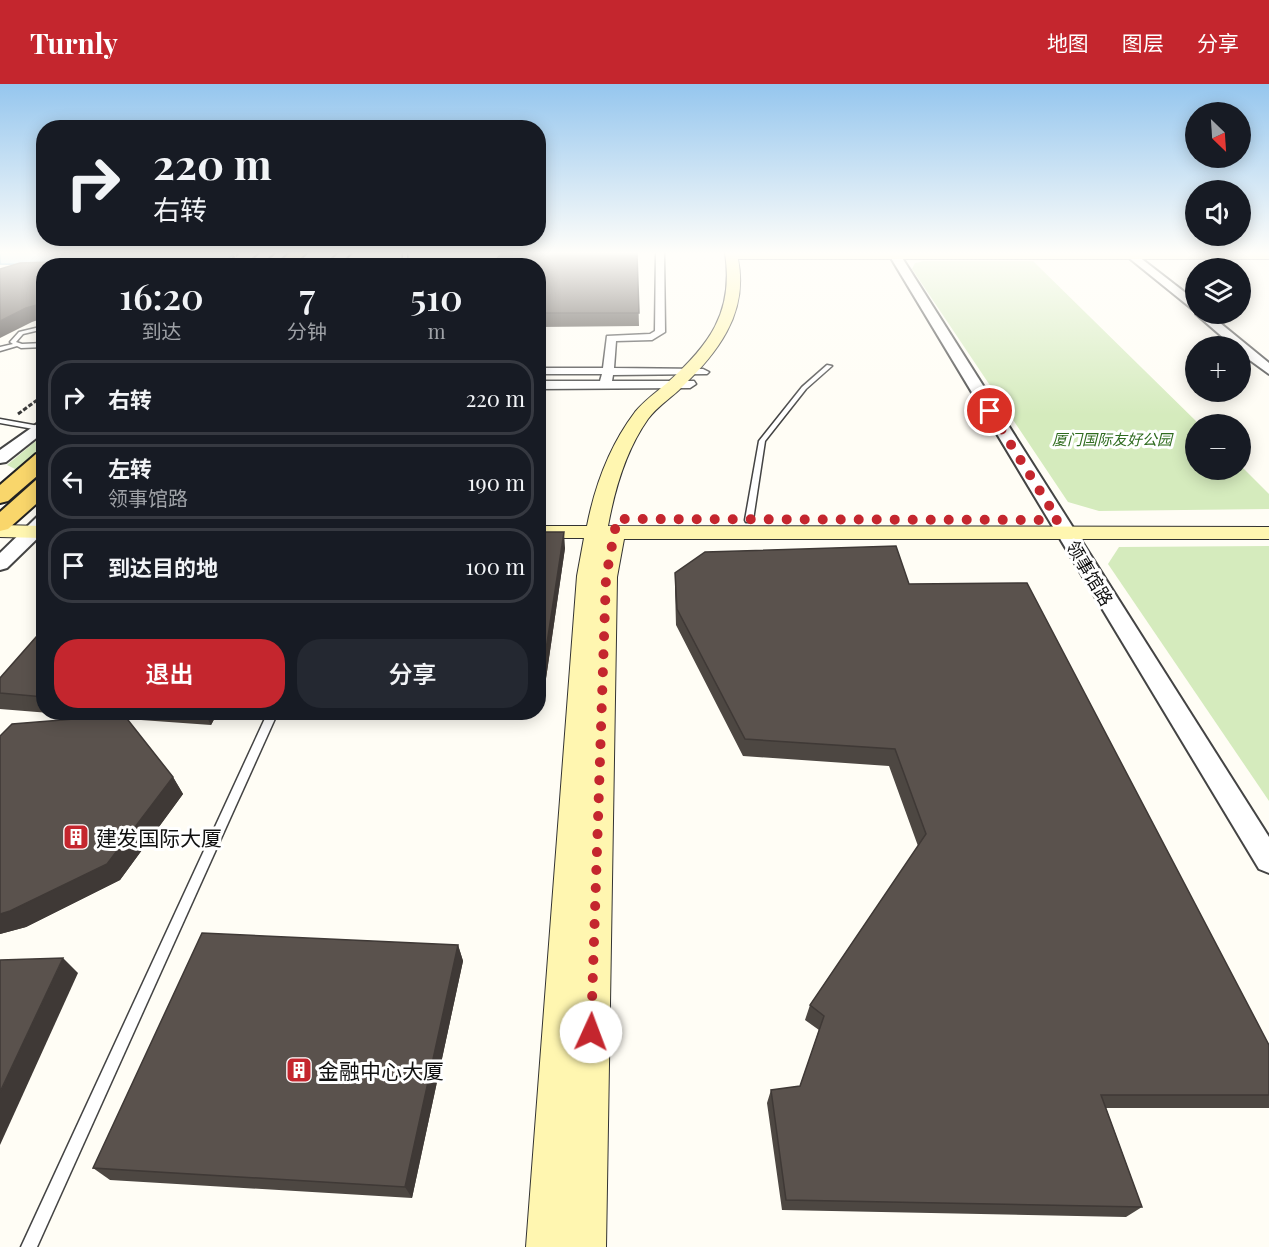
<!DOCTYPE html>
<html lang="zh">
<meta charset="utf-8">
<style>
body{margin:0;font-family:"Playfair Display","Noto Sans SC",serif;background:#242831;color:#f1f3f6;height:100vh;display:flex;flex-direction:column;font-size:22px;white-space:nowrap}
*{box-sizing:border-box;margin:0}
p{font-size:20px;color:#9ea1a6}
.icon{flex:none;width:33px;height:33px;fill:none;stroke:currentColor;stroke-width:2;stroke-linecap:round;stroke-linejoin:round}
.map{position:relative;flex:1;overflow:hidden}
.details{position:absolute;left:36px;top:174px;width:510px;height:462px;display:flex;flex-direction:column;background:#171b24;border-radius:24px;box-shadow:0 3px 15px #0003}
.details>*{flex:none}
.hud{position:absolute;left:36px;top:36px;width:510px;height:126px;border-radius:24px;box-shadow:0 3px 15px #0003;background:#171b24;color:#f1f3f6;overflow:hidden}
.needle{width:39px;rotate:155deg}
.fabs{position:absolute;left:1185px;top:18px;display:grid;gap:12px}
.fabs a{display:grid;place-items:center;width:66px;height:66px;border-radius:50%;background:#171b24;box-shadow:0 3px 15px #0003;font-size:30px}
.pin{position:absolute;display:grid;place-items:center;width:51px;height:51px;color:#fff;margin:-26px;border:3px solid #fff;border-radius:50%;box-shadow:0 2px 6px #0007}
.me{position:absolute;width:66px;margin:-33px;rotate:2deg;stroke-linejoin:round;filter:drop-shadow(0 0 4px #0008)}
.turn{display:flex;align-items:center;gap:21px;height:126px;padding:0 18px;font-size:27px}
.turn .icon{width:78px;height:78px;stroke-width:2.5}
.turn b{display:block;font-size:42px;line-height:51px}
.eta{display:flex;justify-content:space-evenly;align-items:center;height:102px;text-align:center}
.eta b{font-size:36px;font-weight:600;line-height:42px}
.button{display:flex;gap:12px;margin-top:auto;padding:12px 18px}
.button a{flex:1;height:69px;border-radius:24px;background:#c4262e;color:#fff;font-size:24px;font-weight:600;line-height:69px;text-align:center}
.button a+a{background:#242831;color:#f1f3f6}
ul{padding:0;list-style:none}
li{display:flex;align-items:center;gap:18px;height:75px;margin:0 12px 9px;padding:0 6px;border:3px solid #363941;border-radius:24px}
li div{flex:1}
li b{display:block;font-size:22px}
li em{font-style:normal}
header{display:flex;align-items:center;gap:36px;box-sizing:border-box;height:84px;padding:0 30px;background:#c4262e;color:#fff}
header strong{font-size:28px}
nav{display:flex;gap:33px;margin-inline-start:auto;font-size:21px}
.map>svg:first-child{display:block}
.green{fill:#d5ebbd}
.water{fill:#b9e0f7;stroke:#3f96cf;stroke-width:1.5}
.lines{fill:none;stroke-linecap:round;stroke-linejoin:round}
.service-casing{stroke:#444;stroke-width:3}
.minor-casing{stroke:#444;stroke-width:3}
.tertiary-casing{stroke:#444;stroke-width:4}
.secondary-casing{stroke:#333;stroke-width:2}
.primary-casing{stroke:#222;stroke-width:4}
.path-far1{stroke:#333;stroke-width:2;stroke-dasharray:3 1.5;stroke-linecap:butt}
.path{stroke:#333;stroke-width:3;stroke-dasharray:4.5 2;stroke-linecap:butt}
.service{fill:#fff;fill-rule:evenodd}
.minor{fill:#fff;fill-rule:evenodd}
.tertiary{fill:#fff;fill-rule:evenodd}
.secondary{fill:#fff6b0;fill-rule:evenodd}
.primary{fill:#f9d66b;fill-rule:evenodd}
.wall{fill:#4d4742}
.shaded-wall{fill:#3f3936}
.building{fill:#5a524d;stroke:#3f3936;stroke-width:1.5}
.route{stroke:#c4262e;stroke-width:10;stroke-dasharray:0 18}
.labels{text-anchor:middle;dominant-baseline:central;stroke-width:6;stroke-linejoin:round;paint-order:stroke}
.far-park-label{font-size:15px;font-style:italic;fill:#2f6b1f;stroke:#fff}
.street-label{font-size:18px;fill:#111;stroke:#fff}
.near-poi-label{font-size:21px;fill:#111;stroke:#fff;text-anchor:start}
</style>
<header>
<strong>Turnly</strong>
<nav><a>地图</a><a>图层</a><a>分享</a></nav>
</header>
<div class="map">
<svg width="1269" height="1163" viewBox="0 0 1269 1163">
<rect width="100%" height="100%" fill="#fffdf5"/>
<!-- green -->
<g class="green">
<path d="M924 177H1033L1199 340H1196V386H1240L1241 382 1269 410V425L1099 427 1068 418 912 185 915 179Z"/>
<path d="M43 351V371L28 382 15 385 7 381Z"/>
<path d="M1269 462V717L1108 480 1119 463Z"/>
</g>
<!-- water -->
<path class="water" d="M0 169H236L218 182 0 180Z"/>
<g class="lines">
<!-- service casing -->
<g class="service-casing">
<g id="service">
<path d="M403 169H407V174L402 182H397L403 174Z"/>
<path d="M44 242V245L23 250 16 258 22 260 44 259V263L21 264 17 262 0 267V263L13 260 10 258 19 248Z"/>
<path d="M827 281 832 282 806 305 765 357 753 436 749 438H746L745 436 759 357 802 303Z"/>
<path d="M0 335 39 342 42 344 39 346 0 339Z"/>
<path d="M268 628H278L37 1163H21Z"/>
</g>
</g>
<!-- minor casing -->
<g class="minor-casing">
<path id="minor" d="M656 169H664L665 248 652 256 616 257 614 284 703 285 709 288 707 290 613 291 612 297H694L696 300 690 304 538 305V297H600L602 290H538V284H603L607 252 650 250 655 247Z"/>
</g>
<!-- tertiary casing -->
<g class="tertiary-casing">
<g id="tertiary">
<path d="M261 169H274L258 182H245Z"/>
<path d="M339 169H351L337 182H325Z"/>
<path d="M888 169H899L1269 753V789L1259 785Z"/>
<path d="M1123 169H1134L1196 217V228Z"/>
<path d="M1196 230H1209L1269 279V290L1240 269V262H1233Z"/>
<path d="M44 335V348L6 378 0 379V366Z"/>
<path d="M44 432V448L7 484 0 486V469L37 433Z"/>
</g>
</g>
<!-- secondary casing -->
<g class="secondary-casing">
<g id="secondary">
<path d="M725 169H1269V175H738C749 230 717 270 679 306 668 316 657 323 648 335 626 366 615 404 608 442L1269 443V455H624L617 493 606 1163H526L577 492 584 454H538V442H587C595 401 610 361 635 328 644 317 655 309 666 300 709 261 734 229 725 169Z"/>
<path d="M0 441 44 442V454L0 453Z"/>
</g>
</g>
<!-- primary casing -->
<g class="primary-casing">
<g id="primary">
<path d="M290 169H306L292 182H275Z"/>
<path d="M44 369V386L8 417 0 419V401L36 370Z"/>
<path d="M44 394V413L8 445 0 447V428L36 396Z"/>
</g>
</g>
<!-- path-far1 -->
<g class="path-far1">
<path d="M411 180 497 179"/>
<path d="M221 182 240 169"/>
</g>
<!-- path -->
<path class="path" d="M18 330 44 311"/>
<!-- service -->
<use href="#service" class="service"/>
<!-- minor -->
<use href="#minor" class="minor"/>
<!-- tertiary -->
<use href="#tertiary" class="tertiary"/>
<!-- secondary -->
<use href="#secondary" class="secondary"/>
<!-- primary -->
<use href="#primary" class="primary"/>
</g>
<!-- wall -->
<g class="wall">
<path d="M637 169 639 242 538 243V182Z"/>
<path d="M538 448 565 464 543 615H538Z"/>
<path d="M675 489 909 500 1269 961V1024H1106L1142 1123 1126 1133 782 1126 767 1019 771 1006 800 1002 819 946 805 936 810 921 918 762 889 682 743 672 676 541 675 506Z"/>
<path d="M44 544V628H218L211 641 127 635 173 693 183 710 120 796 26 843 0 850V652L99 633 0 625V594Z"/>
<path d="M458 861 463 877 412 1114 110 1096 93 1084Z"/>
</g>
<!-- shaded-wall -->
<g class="shaded-wall">
<path d="M44 219V234L32 238 0 254V237L26 224Z"/>
<path d="M564 448 565 464 543 615 541 598Z"/>
<path d="M204 628H218L211 641Z"/>
<path d="M173 693 183 710 120 796 26 843 0 850V830Z"/>
<path d="M458 861 463 877 412 1114 405 1103Z"/>
<path d="M63 874 78 889 0 1061V1008Z"/>
</g>
<!-- building -->
<g class="building">
<path d="M502 169H637L639 229H538V182H490Z"/>
<path d="M79 177 91 182H44V219L26 224 0 237V185L20 179Z"/>
<path d="M538 448H564L541 598H538Z"/>
<path d="M896 462 909 500 1027 499 1269 961V1011H1101L1142 1123 786 1116 771 1006 800 1002 824 932 810 921 926 750 895 665 745 655 677 525 675 489 705 468Z"/>
<path d="M44 544V613L0 609V594Z"/>
<path d="M124 631 173 693 107 780 10 827 0 830V652L12 640Z"/>
<path d="M202 849 458 861 405 1103 93 1084Z"/>
<path d="M63 874 0 1008V876Z"/>
</g>
<!-- sky -->
<linearGradient id="sky" x2="0" y2="1"><stop stop-color="#95c6ee"/><stop offset="0.51" stop-color="#fffefa"/><stop offset="1" stop-color="#fffefa" stop-opacity="0"/></linearGradient>
<rect width="1269" height="331" fill="url(#sky)"/>
<g class="lines">
<!-- route -->
<path class="route" d="M591 948 606 493 617 435 1058 436 990 327"/>
</g>
<!-- icons -->
<defs>
<g id="building-square" transform="scale(1.35)"><rect x="-9" y="-9" width="18" height="18" rx="4" fill="#c4262e" stroke="#fff"/><path d="M-4-6H4V6H1V3H-1V6H-4ZM-2.5-4.3h1.7v1.8h-1.7ZM.8-4.3h1.7v1.8H.8ZM-2.5-1h1.7V.8h-1.7ZM.8-1h1.7V.8H.8Z" fill="#fff"/></g>
</defs>
<g fill-rule="evenodd">
<use href="#building-square" x="76" y="753"/>
<use href="#building-square" x="299" y="986"/>
</g>
<g class="labels">
<!-- far-park labels -->
<g class="far-park-label">
<text x="1112" y="355">厦门国际友好公园</text>
</g>
<!-- street labels -->
<g class="street-label">
<text transform="translate(1090 489) rotate(59)">领事馆路</text>
</g>
<!-- near-poi labels -->
<g class="near-poi-label">
<text x="96" y="753">建发国际大厦</text>
<text x="318" y="986">金融中心大厦</text>
</g>
</g>
</svg>
<div class="fabs">
<a><svg class="needle" viewBox="-14 -14 28 28"><path d="M0-13l5 13h-10z" fill="#e53935"/><path d="M0 13l5-13h-10z" fill="#9ea1a6"/></svg></a>
<a><svg class="icon" aria-label="sound" viewBox="0 0 24 24"><path d="M4 9h4l5-4v14l-5-4H4zM17 9q2 3 0 6"/></svg></a>
<a><svg class="icon" aria-label="layers" viewBox="0 0 24 24"><path d="M12 4l9 5-9 5-9-5zM3 14l9 5 9-5"/></svg></a>
<a>+</a>
<a>−</a>
</div>
<div class="pin" style="left:990px;top:327px;background:#d93025"><svg class="icon" aria-label="arrive" viewBox="0 0 24 24"><path d="M6 21V4h12l-3 4 3 4H6"/></svg></div>
<svg class="me" style="left:591px;top:948px" viewBox="-20 -20 40 40"><circle r="19" fill="#fff"/><path d="M0-13L10 11 0 6-10 11z" fill="#c4262e"/></svg>
<div class="hud">
<div class="turn"><svg class="icon" aria-label="right" viewBox="0 0 24 24"><path d="M7 20v-9h11M14 6l5 5-5 5"/></svg><div><b>220 m</b>右转</div></div>
</div>
<section class="details">
<div class="eta">
<div><b>16:20</b><p>到达</p></div>
<div><b>7</b><p>分钟</p></div>
<div><b>510</b><p>m</p></div>
</div>
<ul>
<li><svg class="icon" aria-label="right" viewBox="0 0 24 24"><path d="M7 20v-9h11M14 6l5 5-5 5"/></svg><div><b>右转</b></div><em>220 m</em></li>
<li><svg class="icon" aria-label="left" viewBox="0 0 24 24"><path d="M17 20v-9H6M10 6l-5 5 5 5"/></svg><div><b>左转</b><p>领事馆路</p></div><em>190 m</em></li>
<li><svg class="icon" aria-label="arrive" viewBox="0 0 24 24"><path d="M6 21V4h12l-3 4 3 4H6"/></svg><div><b>到达目的地</b></div><em>100 m</em></li>
</ul>
<div class="button"><a>退出</a><a>分享</a></div>
</section>
</div>
